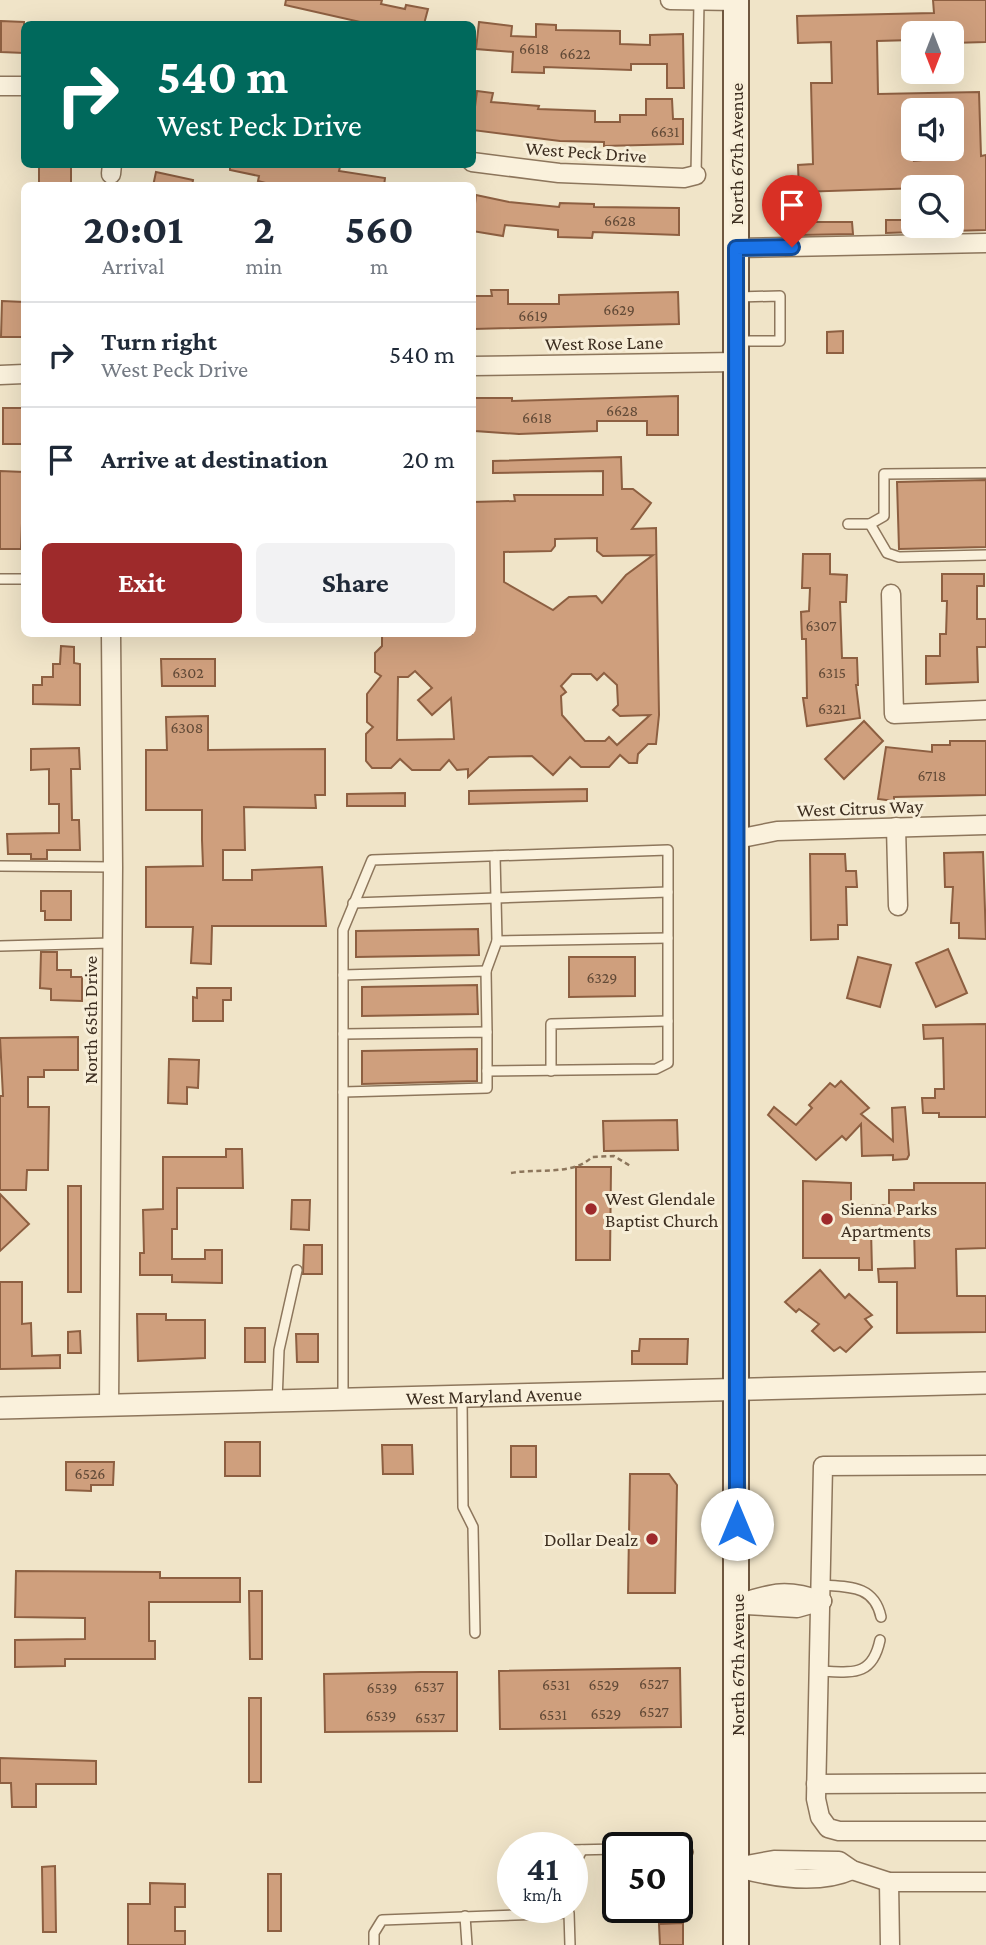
<!DOCTYPE html>
<style>
body{margin:0;font-family:"Crimson Pro",serif;background:#f2f2f3;color:#1f2937;height:100vh;display:flex;flex-direction:column;font-size:26px;white-space:nowrap}
*{box-sizing:border-box;margin:0}
p{font-size:23px;color:#747a83}
.icon{flex:none;width:38px;height:38px;fill:none;stroke:currentColor;stroke-width:2;stroke-linecap:round;stroke-linejoin:round}
.map{position:relative;flex:1;overflow:hidden}
.panel{position:absolute;left:21px;top:182px;width:455px;height:455px;display:flex;flex-direction:column;background:#fff;border-radius:10px;box-shadow:0 7px 28px #0002}
.panel>*{flex:none}
.guide{position:absolute;left:21px;top:21px;width:455px;height:147px;border-radius:10px;box-shadow:0 7px 28px #0002;background:#00695c;color:#fff;overflow:hidden}
.needle{width:46px;rotate:180deg}
.controls{position:absolute;left:901px;top:21px;display:grid;gap:14px}
.controls a{display:grid;place-items:center;width:63px;height:63px;border-radius:10px;background:#fff;box-shadow:0 7px 28px #0002;font-size:35px}
.speed{position:absolute;left:497px;top:1832px;display:flex;gap:14px;font-size:35px;font-weight:700;text-align:center}
.speed>*{display:grid;place-content:center;width:91px;height:91px;border-radius:50%;background:#fff;box-shadow:0 7px 28px #0002;line-height:1}
.speed small{font-size:18px;font-weight:400}
.speed .limit{border:4px solid #111;border-radius:10px;background:#fff;color:#111}
.pin{position:absolute;display:grid;place-items:center;width:60px;height:60px;color:#fff;margin:-72px -30px;border-radius:50% 50% 50% 0;rotate:-45deg;box-shadow:0 0 7px #0007}
.pin .icon{rotate:45deg}
.me{position:absolute;width:77px;margin:-38px;rotate:0deg;stroke-linejoin:round;filter:drop-shadow(0 0 5px #0008)}
.turn{display:flex;align-items:center;gap:24px;height:147px;padding:0 21px;font-size:32px}
.turn .icon{width:91px;height:91px;stroke-width:2.5}
.turn b{display:block;font-size:49px;line-height:60px}
.eta{display:flex;justify-content:space-evenly;align-items:center;height:119px;text-align:center}
.eta b{font-size:42px;font-weight:700;line-height:49px}
.action{display:flex;gap:14px;margin-top:auto;padding:14px 21px}
.action a{flex:1;height:80px;border-radius:10px;background:#9e2a2b;color:#fff;font-size:28px;font-weight:700;line-height:80px;text-align:center}
.action a+a{background:#f2f2f3;color:#1f2937}
ul{padding:0;list-style:none}
li{display:flex;align-items:center;gap:21px;height:105px;padding:0 21px;border-top:2px solid #e0e1e3}
li div{flex:1}
li b{display:block;font-size:26px}
li em{font-style:normal}
.map>svg:first-child{display:block}
.building{fill:#cf9f7d;stroke:#8d5f41;stroke-width:2;fill-rule:evenodd}
.lines{fill:none;stroke-linecap:round;stroke-linejoin:round}
.service-casing{stroke:#8d765c;stroke-width:12}
.minor-casing{stroke:#8d765c;stroke-width:21}
.tertiary-casing{stroke:#8d765c;stroke-width:24}
.secondary-casing{stroke:#6f573f;stroke-width:28}
.path{stroke:#8d765c;stroke-width:2.5;stroke-dasharray:5 3.5;stroke-linecap:butt}
.service{stroke:#faf1dc;stroke-width:9}
.minor{stroke:#faf1dc;stroke-width:18}
.tertiary{stroke:#faf1dc;stroke-width:21}
.secondary{stroke:#faf1dc;stroke-width:24}
.route-casing{stroke:#114b97;stroke-width:18}
.route{stroke:#1a73e8;stroke-width:12}
.poi-dot{fill:#9e2a2b;stroke:#f7eed8;stroke-width:2.5}
.labels{text-anchor:middle;dominant-baseline:central;stroke-width:6;stroke-linejoin:round;paint-order:stroke}
.number-label{font-size:16px;fill:#624a37}
.street-label{font-size:19px;fill:#3d2e20;stroke:#f7eed8}
.poi-label{font-size:19px;fill:#3d2e20;stroke:#f7eed8;text-anchor:start}
</style>
<div class="map">
<svg width="986" height="1945" viewBox="0 0 986 1945">
<rect width="100%" height="100%" fill="#f0e4c8"/>
<!-- building -->
<g class="building">
<path d="M286 0H382L381 4 405 9 406 5 428 9 424 24H369L285 5Z"/>
<path d="M933 0H986V42L952 43V33H912V40L877 41 878 94 979 92 981 156 986 155V230L952 231V187L799 192 798 165 813 164 811 83H832L831 42 798 43 797 16 934 13ZM914 110H952V157L914 161Z"/>
<path d="M1 21 24 22V53L1 52Z"/>
<path d="M479 22 512 26 511 36 536 37V24L556 25V30L620 31V44L650 45V35L683 34 684 88H667V64H631V70L544 67V73L512 72 513 52 476 49Z"/>
<path d="M477 91 493 93 491 102 539 106 538 109 595 111V122H620V115H646V99H672L673 119H683V144L604 146V142L560 141 472 130Z"/>
<path d="M230 164 340 167 339 171 385 178 384 186H277L258 181 259 176 230 170Z"/>
<path d="M71 166V186H39V167Z"/>
<path d="M156 172 193 180 192 186H153Z"/>
<path d="M476 195 509 202 559 207 560 203 594 204V207L679 208V235L593 232 592 238 558 237V230L505 225 503 236 472 231Z"/>
<path d="M886 220H914V232L886 233Z"/>
<path d="M800 222H852L853 234 800 235Z"/>
<path d="M491 290H508V304H559V295L678 292 679 324 474 329 473 296H492Z"/>
<path d="M2 301 24 302V337H1Z"/>
<path d="M843 331V353H827V332Z"/>
<path d="M678 396V435H647V421H597V431L519 434 475 431V398H512V401Z"/>
<rect x="3" y="408" width="21" height="36"/>
<path d="M621 457 622 489H633L651 503 632 529 656 528 659 715 656 744H648L638 754 637 763H629L620 755 609 767H581L570 757 553 775 532 756 489 757 468 777V769L457 770 449 760 440 770H412L400 759 391 768H372L366 761V734L373 727 367 722V694L381 676 375 672V653L382 646V634H472V502L515 501 514 495H603V471L493 473V461ZM597 538V551L603 556 653 555 626 575 602 603 596 596 569 597 553 610 504 582V552L551 551 555 546V539ZM415 671 432 688 418 700 432 715 451 698 454 739 397 740 398 677H408ZM604 673 617 685 618 705 613 710 620 716 650 715 617 745 609 737 605 741H585L562 715 561 696 566 692 561 686 572 674H591L597 680Z"/>
<path d="M0 471 24 472 21 549H0Z"/>
<path d="M986 480V547L899 549 897 482Z"/>
<path d="M803 554H830V574L847 575 846 602H840L842 658H857L858 685H856L860 718 807 726 803 698H807L806 639H802L801 612 809 611 810 588H802Z"/>
<path d="M942 574H984V586H977V619H986V647H977L978 682 926 684V656H940V634H946L947 601H942Z"/>
<path d="M61 646 74 647V663L80 664V705L33 704V685H42V677H53V664H60Z"/>
<path d="M161 659H215V686H162Z"/>
<path d="M208 716V750L325 749V795H315L316 808 244 807 245 850H223V880H252V870L322 867 326 926H212L211 964 191 963 193 927H146V867L203 866 202 840V810H146V750H167L166 717Z"/>
<path d="M864 721 883 741 844 779 825 759Z"/>
<path d="M950 741H986V795L894 797V801L878 799 886 747 932 752V745H950Z"/>
<path d="M79 748 80 769H71L72 820H79L80 850H47V859H31V854H8L7 834 59 833V804H49V769L31 770V749Z"/>
<path d="M587 789V801L469 804V791Z"/>
<path d="M405 793V806H347V794Z"/>
<path d="M983 852 986 939 959 938V923H951L953 887H945L944 853Z"/>
<path d="M810 854H845L846 871H856L857 887H846L847 925H838V939L811 940Z"/>
<path d="M41 891H71V920H45V911H41Z"/>
<path d="M478 929 479 955 356 957V931Z"/>
<path d="M948 949 967 993 936 1007 916 963Z"/>
<path d="M41 952H57V970H71V977H82V1001L51 1000V989L40 988Z"/>
<path d="M569 957H635V996L569 997Z"/>
<path d="M858 957 891 965 880 1007 847 998Z"/>
<path d="M477 985 478 1014 362 1016V987Z"/>
<path d="M197 988H231V1000H223V1021H193V997L197 998Z"/>
<path d="M986 1024V1117H939V1113H923L922 1098H935V1089H944L943 1038 924 1039 923 1025Z"/>
<path d="M78 1037V1070H44V1077H28V1107H49L48 1170H27L26 1190H0V1096H3L0 1038Z"/>
<path d="M477 1049V1081L362 1084V1051Z"/>
<path d="M169 1059 199 1060 198 1088 187 1087V1104L168 1103Z"/>
<path d="M841 1081 869 1108 861 1114 893 1141 892 1108 905 1107 909 1155 907 1159 893 1160V1155L862 1156 861 1124 846 1140 842 1136 816 1160 768 1115 774 1107 796 1125 812 1108 809 1105 830 1083 835 1087Z"/>
<path d="M677 1120 678 1150 604 1151 603 1121Z"/>
<path d="M226 1149H242L243 1188H177V1229H172V1259H205V1250H222V1283L172 1282V1275H140V1253H144L143 1210 163 1209V1157H226Z"/>
<path d="M576 1167H611L610 1260H576Z"/>
<path d="M803 1181 851 1183V1206L889 1205V1190H914V1183H986V1248L956 1249 957 1296H986V1332L897 1333V1282H879L878 1269 915 1268 914 1229H871L872 1270H859V1258H803Z"/>
<rect x="68" y="1186" width="13" height="106"/>
<path d="M0 1194 29 1224 0 1251Z"/>
<path d="M292 1200H310L309 1230 291 1229Z"/>
<path d="M304 1245H322V1274H303Z"/>
<path d="M820 1270 845 1298 849 1294 872 1315 865 1319 872 1327 846 1352 840 1347 834 1351 812 1331 819 1324 799 1309 796 1312 785 1302Z"/>
<path d="M0 1282H22V1324L31 1323 32 1356 60 1355V1368L0 1369Z"/>
<path d="M137 1314H166V1320H205V1358L138 1361Z"/>
<rect x="245" y="1328" width="20" height="34"/>
<path d="M80 1331 81 1353H68V1332Z"/>
<path d="M296 1334H318V1362H297Z"/>
<path d="M640 1339H688L687 1364H632V1351H639Z"/>
<rect x="225" y="1442" width="35" height="34"/>
<path d="M382 1445H412L413 1474H383Z"/>
<rect x="511" y="1446" width="25" height="31"/>
<path d="M66 1462H114L113 1485H91V1491L66 1490Z"/>
<path d="M630 1474H669L677 1485 675 1593H628Z"/>
<path d="M16 1571 160 1572V1578H240V1602H149V1641H155V1659H65V1666L15 1667V1640L85 1639V1618L15 1617Z"/>
<path d="M249 1591H262V1659H250Z"/>
<path d="M680 1668 681 1727 500 1729 499 1671Z"/>
<path d="M421 1672H457V1731L325 1732 324 1674Z"/>
<rect x="249" y="1698" width="12" height="84"/>
<path d="M0 1758 96 1761V1784H36V1807H12L11 1783H0Z"/>
<path d="M55 1866 56 1932H43L42 1867Z"/>
<rect x="268" y="1874" width="13" height="57"/>
<path d="M150 1883 185 1884V1907H175V1931H185V1945H128V1904H150Z"/>
<path d="M683 1923V1945H660L659 1924Z"/>
</g>
<g class="lines">
<!-- service casing -->
<g class="service-casing">
<g id="service">
<path d="M696 175 699 1"/>
<path d="M737 297 780 296V341H738"/>
<path d="M986 473 884 474V516L870 524 887 553 899 557 986 555"/>
<path d="M848 524H870"/>
<path d="M0 579H24"/>
<path d="M495 856 497 941"/>
<path d="M0 866 113 867"/>
<path d="M353 903 668 892"/>
<path d="M0 946 111 943"/>
<path d="M486 971 497 941 668 938"/>
<path d="M343 975 486 971 487 1032"/>
<path d="M343 1034 487 1032V1088L343 1092"/>
<path d="M551 1071V1024L668 1021"/>
<path d="M462 1398 463 1507 473 1527 475 1633"/>
<path d="M343 1399V930L372 860 668 850V1063L656 1069 487 1071"/>
<path d="M277 1402 279 1350 297 1270"/>
<path d="M821 1585C849 1587 874 1585 881 1617"/>
<path d="M819 1671C851 1672 872 1678 880 1640"/>
<path d="M654 1848H676L688 1852"/>
<path d="M572 1850 618 1849"/>
<path d="M572 1870 582 1850"/>
<path d="M465 1916 467 1945"/>
<path d="M374 1945V1933L382 1920 569 1913 570 1945"/>
</g>
</g>
<!-- minor casing -->
<g class="minor-casing">
<g id="minor">
<path d="M670 0 736 1"/>
<path d="M0 86H24"/>
<path d="M472 162 559 173 684 178 696 175"/>
<path d="M111 174 112 164"/>
<path d="M736 248 986 243"/>
<path d="M472 366 736 362"/>
<path d="M0 375 24 374"/>
<path d="M891 594 894 714 986 710"/>
<path d="M896 827 898 906"/>
<path d="M737 839 777 831 986 825"/>
<path d="M109 1406 113 867 111 634"/>
<path d="M986 1465 823 1466 816 1799 820 1817 828 1828 839 1831H986"/>
<path d="M737 1604C772 1593 786 1588 822 1601"/>
<path d="M746 1605 797 1608 822 1601"/>
<path d="M816 1784 986 1783"/>
<path d="M736 1867 774 1860 839 1861 852 1870 889 1882H986"/>
<path d="M742 1869C776 1878 819 1885 852 1870"/>
<path d="M889 1882 890 1945"/>
</g>
</g>
<!-- tertiary casing -->
<g class="tertiary-casing">
<g id="tertiary">
<path id="s1" d="M0 1408 986 1383"/>
</g>
</g>
<!-- secondary casing -->
<g class="secondary-casing">
<path id="secondary" d="M736 0V1945"/>
</g>
<!-- path -->
<path class="path" d="M511 1173C536 1168 573 1176 592 1157L614 1156 632 1167"/>
<!-- service -->
<use href="#service" class="service"/>
<!-- minor -->
<use href="#minor" class="minor"/>
<!-- tertiary -->
<use href="#tertiary" class="tertiary"/>
<!-- secondary -->
<use href="#secondary" class="secondary"/>
</g>
<g class="lines">
<!-- route casing -->
<g class="route-casing">
<path id="route" d="M737 1524 736 248 792 247"/>
</g>
<!-- route -->
<use href="#route" class="route"/>
</g>
<!-- markers -->
<g class="poi-dot">
<circle cx="591" cy="1209" r="7"/>
<circle cx="827" cy="1219" r="7"/>
<circle cx="652" cy="1539" r="7"/>
</g>
<g class="labels">
<!-- number labels -->
<g class="number-label">
<text x="534" y="48">6618</text>
<text x="575" y="53">6622</text>
<text x="665" y="131">6631</text>
<text x="620" y="220">6628</text>
<text x="619" y="309">6629</text>
<text x="533" y="315">6619</text>
<text x="622" y="410">6628</text>
<text x="537" y="417">6618</text>
<text x="821" y="625">6307</text>
<text x="188" y="672">6302</text>
<text x="832" y="672">6315</text>
<text x="832" y="708">6321</text>
<text x="187" y="727">6308</text>
<text x="932" y="775">6718</text>
<text x="602" y="977">6329</text>
<text x="90" y="1473">6526</text>
<text x="654" y="1683">6527</text>
<text x="556" y="1684">6531</text>
<text x="604" y="1684">6529</text>
<text x="429" y="1686">6537</text>
<text x="382" y="1687">6539</text>
<text x="654" y="1711">6527</text>
<text x="606" y="1713">6529</text>
<text x="553" y="1714">6531</text>
<text x="381" y="1715">6539</text>
<text x="430" y="1717">6537</text>
</g>
<!-- street labels -->
<g class="street-label">
<text transform="translate(586 152) rotate(4)">West Peck Drive</text>
<text transform="translate(736 154) rotate(-90)">North 67th Avenue</text>
<text transform="translate(604 343) rotate(-1)">West Rose Lane</text>
<text transform="translate(860 808) rotate(-2)">West Citrus Way</text>
<text transform="translate(90 1020) rotate(-90)">North 65th Drive</text>
<text stroke="none"><textPath href="#s1" startOffset="494">West Maryland Avenue</textPath></text>
<text transform="translate(737 1665) rotate(-90)">North 67th Avenue</text>
</g>
<!-- poi labels -->
<g class="poi-label">
<text x="605" y="1198">West Glendale<tspan x="605" dy="22">Baptist Church</tspan></text>
<text x="841" y="1208">Sienna Parks<tspan x="841" dy="22">Apartments</tspan></text>
<text x="638" y="1539" text-anchor="end">Dollar Dealz</text>
</g>
</g>
</svg>
<div class="controls">
<a><svg class="needle" viewBox="-14 -14 28 28"><path d="M0-13l5 13h-10z" fill="#e53935"/><path d="M0 13l5-13h-10z" fill="#747a83"/></svg></a>
<a><svg class="icon" aria-label="sound" viewBox="0 0 24 24"><path d="M4 9h4l5-4v14l-5-4H4zM17 9q2 3 0 6"/></svg></a>
<a><svg class="icon" aria-label="search" viewBox="0 0 24 24"><circle cx="10" cy="10" r="6"/><path d="M15 15l6 6"/></svg></a>
</div>
<div class="speed"><div>41<small>km/h</small></div><div class="limit">50</div></div>
<div class="pin" style="left:792px;top:247px;background:#d93025"><svg class="icon" aria-label="arrive" viewBox="0 0 24 24"><path d="M6 21V4h12l-3 4 3 4H6"/></svg></div>
<svg class="me" style="left:737px;top:1524px" viewBox="-20 -20 40 40"><circle r="19" fill="#fff"/><path d="M0-13L10 11 0 6-10 11z" fill="#1a73e8"/></svg>
<div class="guide">
<div class="turn"><svg class="icon" aria-label="right" viewBox="0 0 24 24"><path d="M7 20v-9h11M14 6l5 5-5 5"/></svg><div><b>540 m</b>West Peck Drive</div></div>
</div>
<section class="panel">
<div class="eta">
<div><b>20:01</b><p>Arrival</p></div>
<div><b>2</b><p>min</p></div>
<div><b>560</b><p>m</p></div>
</div>
<ul>
<li><svg class="icon" aria-label="right" viewBox="0 0 24 24"><path d="M7 20v-9h11M14 6l5 5-5 5"/></svg><div><b>Turn right</b><p>West Peck Drive</p></div><em>540 m</em></li>
<li><svg class="icon" aria-label="arrive" viewBox="0 0 24 24"><path d="M6 21V4h12l-3 4 3 4H6"/></svg><div><b>Arrive at destination</b></div><em>20 m</em></li>
</ul>
<div class="action"><a>Exit</a><a>Share</a></div>
</section>
</div>
